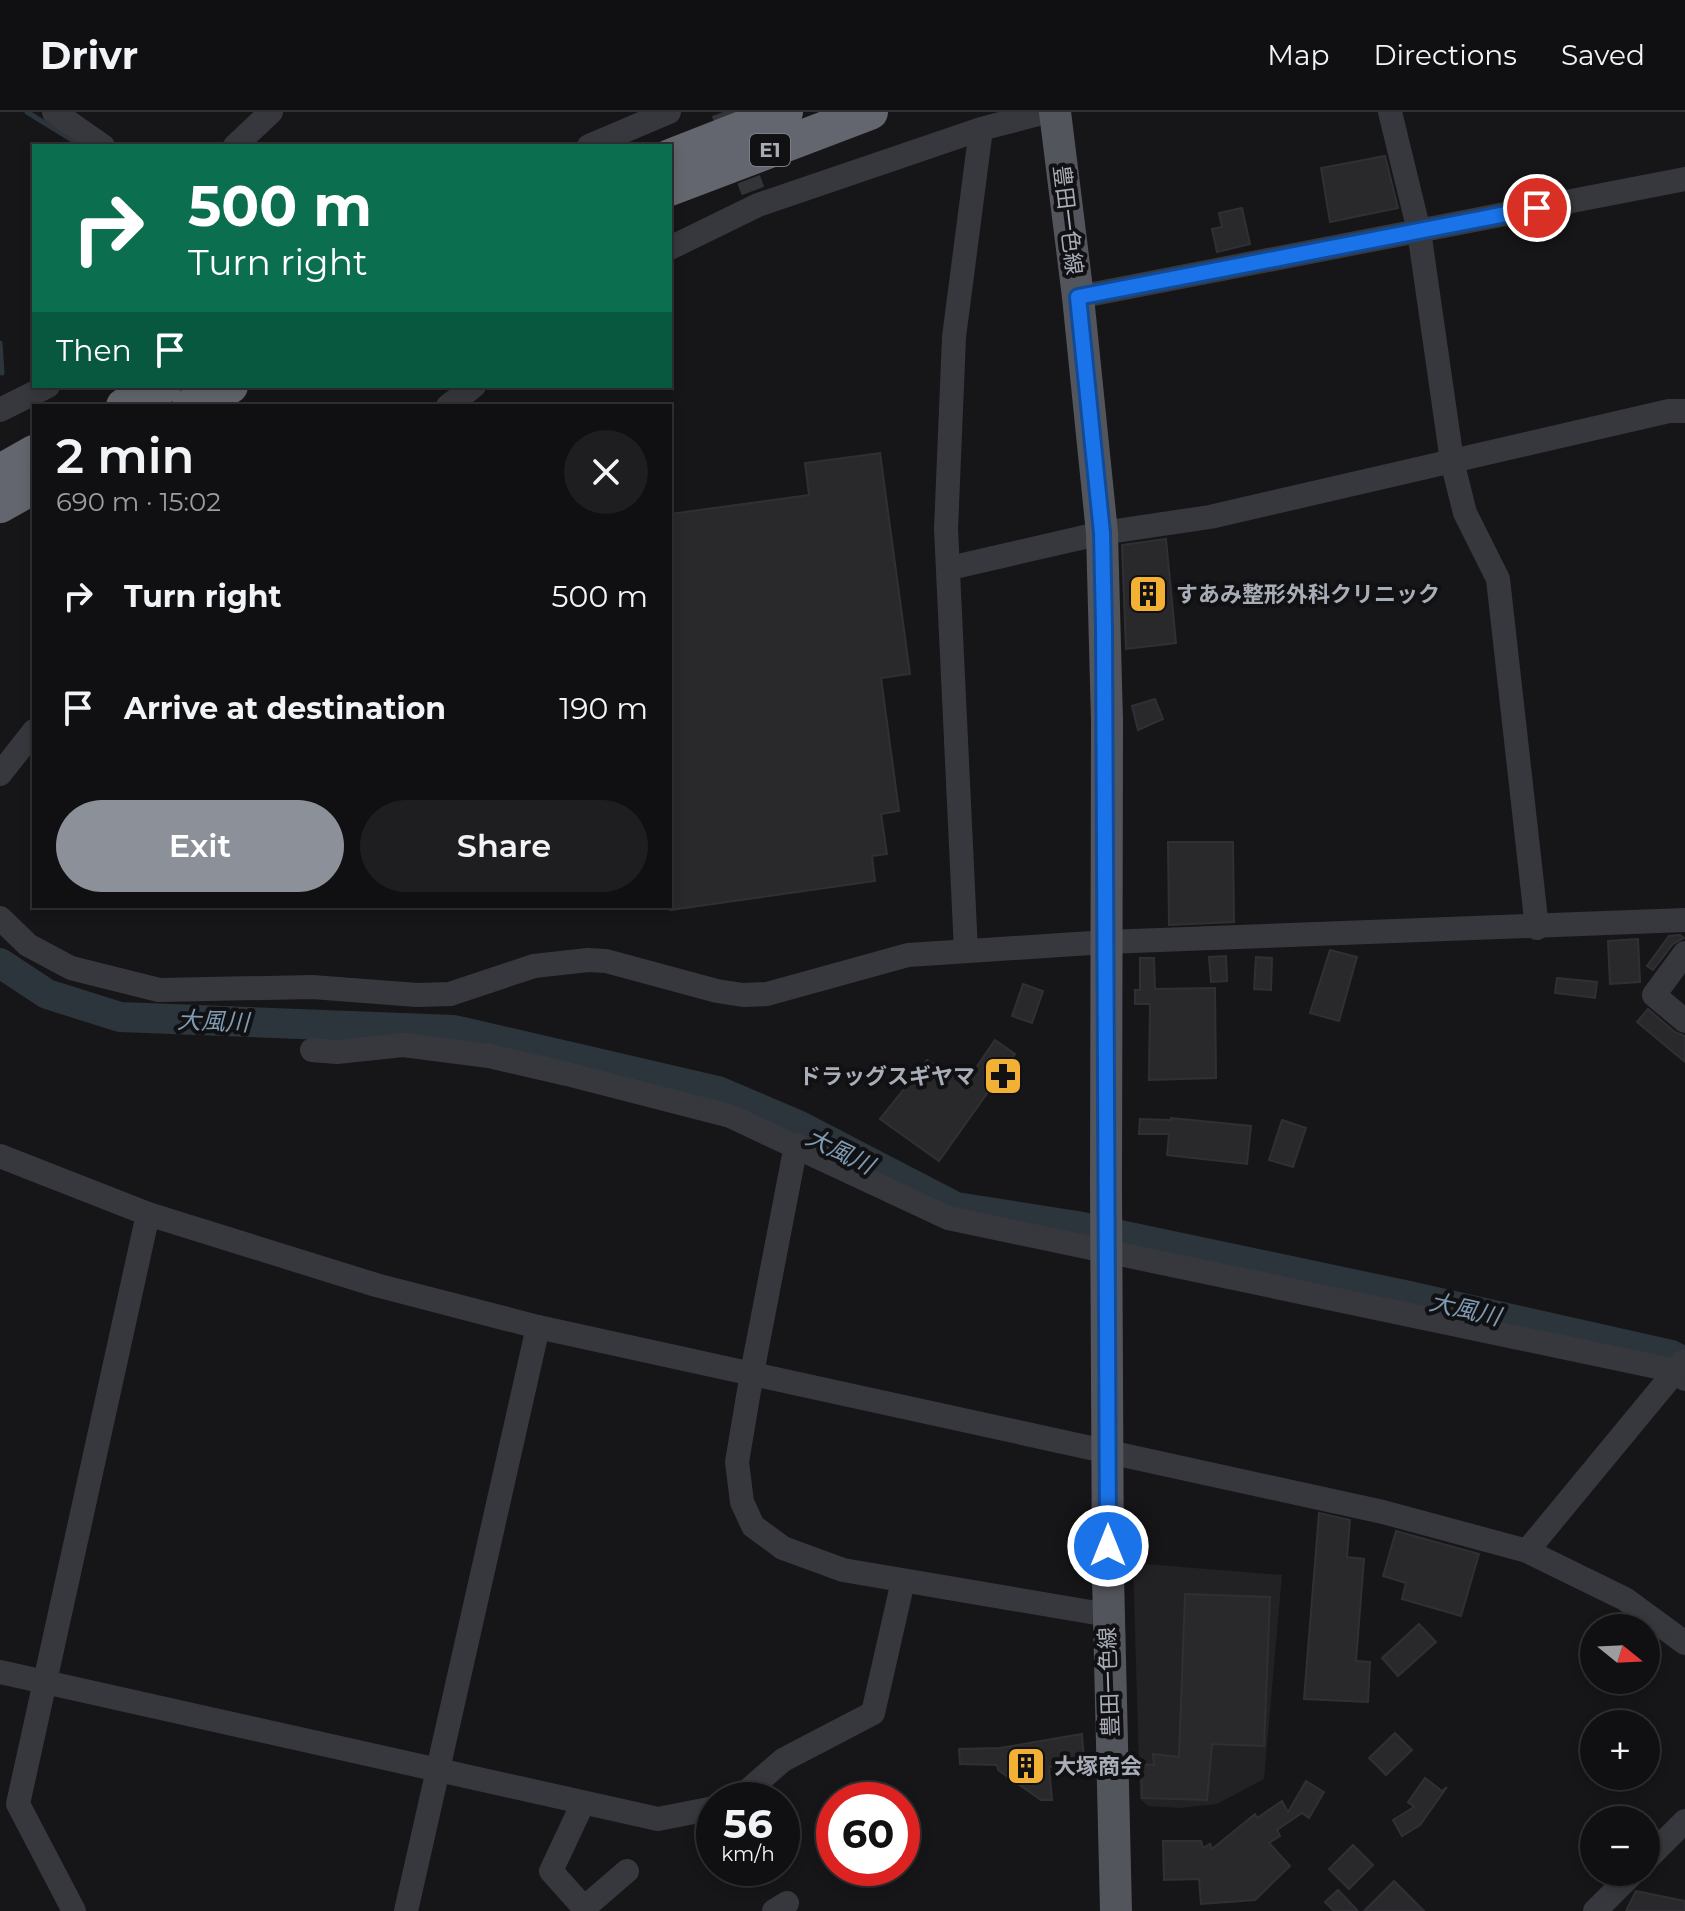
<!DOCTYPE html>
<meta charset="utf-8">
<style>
body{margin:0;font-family:Montserrat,"Noto Sans JP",sans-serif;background:#1e1e20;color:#f1f3f6;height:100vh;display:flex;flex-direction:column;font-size:30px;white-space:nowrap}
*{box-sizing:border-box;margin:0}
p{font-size:26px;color:#9c9d9f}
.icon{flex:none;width:44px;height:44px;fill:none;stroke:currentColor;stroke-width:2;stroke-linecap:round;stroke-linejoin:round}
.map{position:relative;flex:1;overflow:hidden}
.details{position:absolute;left:32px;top:292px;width:640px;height:504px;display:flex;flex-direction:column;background:#101012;border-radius:0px;box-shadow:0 4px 12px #0003,0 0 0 2px #303032}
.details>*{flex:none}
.banner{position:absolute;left:32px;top:32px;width:640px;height:244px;border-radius:0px;box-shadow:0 4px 12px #0003,0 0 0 2px #303032;background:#0b6e4f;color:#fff;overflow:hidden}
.needle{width:52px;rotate:108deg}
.fabs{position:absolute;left:1580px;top:1502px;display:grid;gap:16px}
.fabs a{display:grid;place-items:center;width:80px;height:80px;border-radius:50%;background:#101012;box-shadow:0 4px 12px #0003,0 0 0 2px #303032;font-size:40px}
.speed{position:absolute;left:696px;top:1670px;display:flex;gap:16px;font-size:40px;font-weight:700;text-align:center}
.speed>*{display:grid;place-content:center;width:104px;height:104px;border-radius:50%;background:#101012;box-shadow:0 4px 12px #0003,0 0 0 2px #303032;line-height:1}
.speed small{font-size:20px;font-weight:400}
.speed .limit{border:12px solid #d22;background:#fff;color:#111}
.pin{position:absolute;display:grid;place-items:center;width:68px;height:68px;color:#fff;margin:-34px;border:4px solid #fff;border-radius:50%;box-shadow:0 2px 8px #0007}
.me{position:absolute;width:88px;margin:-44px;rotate:0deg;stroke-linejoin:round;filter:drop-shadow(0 0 6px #0008)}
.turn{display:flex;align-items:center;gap:28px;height:168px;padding:0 24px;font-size:36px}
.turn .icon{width:104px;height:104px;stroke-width:2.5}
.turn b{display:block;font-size:56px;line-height:68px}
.then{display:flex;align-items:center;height:76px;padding:0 24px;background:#0003;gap:16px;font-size:30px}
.round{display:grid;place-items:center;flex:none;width:84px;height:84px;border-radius:42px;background:#1e1e20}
.headline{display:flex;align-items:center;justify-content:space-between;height:136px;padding:0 24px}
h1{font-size:48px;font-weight:600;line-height:60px}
.primary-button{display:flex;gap:16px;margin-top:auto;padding:16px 24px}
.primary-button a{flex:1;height:92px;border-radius:48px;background:#8c9099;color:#fff;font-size:32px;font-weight:600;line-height:92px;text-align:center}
.primary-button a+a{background:#1e1e20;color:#f1f3f6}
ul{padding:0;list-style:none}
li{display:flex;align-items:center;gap:24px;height:112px;padding:0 24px}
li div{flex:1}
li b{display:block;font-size:30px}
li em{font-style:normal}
header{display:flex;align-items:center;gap:48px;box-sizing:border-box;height:112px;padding:0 40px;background:#101012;border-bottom:2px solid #303032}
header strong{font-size:38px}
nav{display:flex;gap:44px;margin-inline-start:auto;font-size:28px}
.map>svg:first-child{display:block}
.built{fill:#222225}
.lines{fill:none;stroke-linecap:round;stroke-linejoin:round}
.stream{stroke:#2c353c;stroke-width:5}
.river{stroke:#2c353c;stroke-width:30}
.building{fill:#29292c;stroke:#303034;stroke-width:2}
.minor-tunnel{stroke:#333438;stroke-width:24;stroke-dasharray:24 12;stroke-linecap:butt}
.minor{stroke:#37383d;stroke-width:24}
.major{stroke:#53555c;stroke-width:32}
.highway{stroke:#63666e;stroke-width:36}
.major-bridge{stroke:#53555c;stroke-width:32}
.route-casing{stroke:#114b97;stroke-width:20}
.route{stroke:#1a73e8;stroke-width:14}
.labels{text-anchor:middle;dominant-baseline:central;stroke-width:8;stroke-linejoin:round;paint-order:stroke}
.shield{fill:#111113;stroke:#7b7e86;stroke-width:2}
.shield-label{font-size:20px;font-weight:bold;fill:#a8adb8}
.street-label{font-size:22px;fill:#a8adb8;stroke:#111113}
.poi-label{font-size:22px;font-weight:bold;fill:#a8adb8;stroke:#111113;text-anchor:start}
.water-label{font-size:24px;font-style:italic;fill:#7f9bb3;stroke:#111113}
</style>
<header>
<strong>Drivr</strong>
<nav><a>Map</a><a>Directions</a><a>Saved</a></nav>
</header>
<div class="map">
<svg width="1685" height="1799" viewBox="0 0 1685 1799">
<rect width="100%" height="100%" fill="#161618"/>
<!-- built -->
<path class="built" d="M1133 1451 1282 1463 1264 1667 1217 1692 1180 1696 1148 1694 1140 1687Z"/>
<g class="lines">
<!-- stream -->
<g class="stream">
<path d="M27 0 82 34"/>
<path d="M0 231 2 261"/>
</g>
<!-- river -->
<path class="river" d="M0 851 47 882 120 905 454 918 718 979 798 1013 956 1095 1077 1114 1409 1184 1671 1243 1685 1250"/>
</g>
<!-- building -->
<g class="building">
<path d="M1385 44 1398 96 1330 110 1321 56Z"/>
<path d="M1242 96 1250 132 1217 140 1212 117 1222 115 1219 101Z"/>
<path d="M880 341 910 562 881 566 899 699 881 702 887 742 872 744 875 769 670 798V402L809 383 805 351Z"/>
<path d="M1166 427 1176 531 1126 537 1122 433Z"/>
<path d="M1155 587 1163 607 1138 618 1132 594Z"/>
<path d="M1168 730H1233L1234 810 1169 813Z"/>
<path d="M1680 823 1684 826 1673 832 1653 858 1647 854 1669 824Z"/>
<path d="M1638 827 1640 870 1610 872 1608 829Z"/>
<path d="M1330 838 1357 845 1339 909 1310 901Z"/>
<path d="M1226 844 1227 869 1211 870 1209 845Z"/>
<path d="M1256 845 1272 846 1271 878 1254 877Z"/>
<path d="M1140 846H1154L1155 877 1215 876 1216 966 1149 968 1150 892H1135V878H1140Z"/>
<path d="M1557 866 1597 870 1595 886 1555 881Z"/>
<path d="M1023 872 1043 879 1032 911 1012 904Z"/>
<path d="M1648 897 1675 920 1685 924V950L1637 910Z"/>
<path d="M995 928 1015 942 939 1049 880 1007 927 948 965 972Z"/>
<path d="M1171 1006 1251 1014 1247 1052 1167 1043 1169 1022H1139L1140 1007 1171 1008Z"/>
<path d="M1282 1008 1306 1016 1293 1055 1269 1048Z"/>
<path d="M1319 1401 1350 1408 1347 1445 1364 1447 1356 1549 1370 1550 1368 1590 1304 1587Z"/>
<path d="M1396 1419 1479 1442 1461 1504 1402 1487 1406 1471 1383 1464Z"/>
<path d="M1185 1482 1270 1485 1264 1634 1212 1632 1207 1688 1142 1686 1141 1652 1154 1653 1153 1642 1179 1645Z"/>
<path d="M1419 1512 1436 1530 1398 1564 1382 1546Z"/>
<path d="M1395 1621 1412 1638 1386 1663 1369 1646Z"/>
<path d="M1082 1622 1084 1647 1049 1655 1052 1688H1041L998 1658 997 1653 960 1652 959 1637 1000 1636Z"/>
<path d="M1425 1666 1442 1679 1447 1675 1420 1713 1402 1724 1393 1708 1414 1695 1408 1690Z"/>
<path d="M1306 1669 1324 1680 1309 1706 1302 1701 1277 1718 1280 1724 1269 1731 1290 1754 1255 1788 1201 1792 1199 1767 1164 1768 1163 1729H1201L1203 1736 1210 1732 1212 1737 1255 1702 1257 1706 1282 1689 1288 1700Z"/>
<path d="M1353 1733 1373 1753 1349 1777 1329 1757Z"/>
<path d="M1394 1769 1424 1799H1364Z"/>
<path d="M1338 1778 1358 1799H1334L1325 1790Z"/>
<path d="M1636 1779 1685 1789V1799H1626Z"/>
</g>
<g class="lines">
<!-- minor-tunnel -->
<path class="minor-tunnel" d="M723 0 753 79"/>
<!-- minor -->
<g class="minor">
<path d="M54 0 103 34"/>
<path d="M1390 0 1419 119 1452 349 1465 401 1498 467 1537 816"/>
<path d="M235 34 271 0"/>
<path d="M589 34 669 0"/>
<path d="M670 136 758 93 981 17 1046 0"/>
<path d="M1078 185 1685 67"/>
<path d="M448 294 474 274"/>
<path d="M0 298 48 274"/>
<path d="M950 456 1102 421 1210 405 1669 299H1685"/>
<path d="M0 662 34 619"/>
<path d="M0 806 28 833 71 856 159 878 312 875 417 883 450 882 534 854 588 848 606 849 717 879 743 883 767 882 908 843 1106 830 1685 808"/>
<path d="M966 839 946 417 954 225 981 17"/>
<path d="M1685 841 1654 883 1685 909"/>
<path d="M312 938 337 940 403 933 489 944 567 962 730 1004 948 1106 1676 1259 1685 1267"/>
<path d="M796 1033 752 1261 737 1350 742 1390 753 1414 783 1436 843 1458 1108 1503"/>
<path d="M0 1044 148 1102 376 1173 538 1215 1383 1400 1527 1439 1625 1487 1685 1531"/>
<path d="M1527 1439 1683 1250"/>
<path d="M0 1560 658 1707 714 1696"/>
<path d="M737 1688 783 1648 873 1601 903 1469"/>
<path d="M583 1691 551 1759 584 1796"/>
<path d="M1646 1748 1685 1709"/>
<path d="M74 1799 18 1692 148 1102"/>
<path d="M406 1799 538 1215"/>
<path d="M586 1799 584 1796 627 1759"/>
<path d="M774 1799 787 1791"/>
<path d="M1595 1799 1634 1760"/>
</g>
<!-- major -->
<g class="major">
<path d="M1055 0 1078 185 1102 421 1107 609 1106 1076"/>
<path d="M1108 1464 1116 1799"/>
</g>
<!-- highway -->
<g class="highway">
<path d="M670 45 785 0"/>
<path d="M670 76 870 0"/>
<path d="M124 294 163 274"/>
<path d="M190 294 230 274"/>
<path d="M0 360 34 341"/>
<path d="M0 393 34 374"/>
</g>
<!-- major-bridge -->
<path class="major-bridge" d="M1106 1076 1108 1464"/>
</g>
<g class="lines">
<!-- route casing -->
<g class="route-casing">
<path id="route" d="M1108 1434 1104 515 1102 421 1078 185 1537 96"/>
</g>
<!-- route -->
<use href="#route" class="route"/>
</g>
<!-- icons -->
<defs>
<g id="building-square" transform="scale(2)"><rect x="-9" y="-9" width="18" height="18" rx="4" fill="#f2b134" stroke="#111113"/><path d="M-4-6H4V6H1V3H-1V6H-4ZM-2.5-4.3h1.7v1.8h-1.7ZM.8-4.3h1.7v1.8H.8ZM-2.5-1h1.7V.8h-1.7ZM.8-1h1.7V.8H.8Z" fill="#111"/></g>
<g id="pharmacy-square" transform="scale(2)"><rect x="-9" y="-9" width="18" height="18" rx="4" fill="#f2b134" stroke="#111113"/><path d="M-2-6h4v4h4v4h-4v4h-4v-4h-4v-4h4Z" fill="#111"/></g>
</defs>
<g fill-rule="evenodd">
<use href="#building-square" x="1148" y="482"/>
<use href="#pharmacy-square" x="1003" y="964"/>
<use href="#building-square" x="1026" y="1654"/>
</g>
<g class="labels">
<!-- shield labels -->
<rect class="shield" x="750" y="22" width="40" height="32" rx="6"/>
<g class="shield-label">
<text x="770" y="38">E1</text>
</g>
<!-- street labels -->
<g class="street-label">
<text transform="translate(1068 108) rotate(83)">豊田一色線</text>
<text transform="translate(1109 1570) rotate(-92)">豊田一色線</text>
</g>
<!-- poi labels -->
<g class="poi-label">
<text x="1176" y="482">すあみ整形外科クリニック</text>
<text x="975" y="964" text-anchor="end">ドラッグスギヤマ</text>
<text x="1054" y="1654">大塚商会</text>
</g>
<!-- water labels -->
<g class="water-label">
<text transform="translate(213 909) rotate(2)">大風川</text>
<text transform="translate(840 1039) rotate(26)">大風川</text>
<text transform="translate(1465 1197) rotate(13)">大風川</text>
</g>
</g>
</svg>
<div class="fabs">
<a><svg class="needle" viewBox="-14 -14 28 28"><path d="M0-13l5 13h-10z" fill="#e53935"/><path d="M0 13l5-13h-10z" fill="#9c9d9f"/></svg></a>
<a>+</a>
<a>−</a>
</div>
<div class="speed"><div>56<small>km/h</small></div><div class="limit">60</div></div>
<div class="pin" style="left:1537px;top:96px;background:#d93025"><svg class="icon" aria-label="arrive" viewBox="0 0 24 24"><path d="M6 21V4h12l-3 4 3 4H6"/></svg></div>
<svg class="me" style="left:1108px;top:1434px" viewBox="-20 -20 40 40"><circle r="17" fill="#1a73e8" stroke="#fff" stroke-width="3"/><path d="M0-11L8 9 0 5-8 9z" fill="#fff"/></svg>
<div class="banner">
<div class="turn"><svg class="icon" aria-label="right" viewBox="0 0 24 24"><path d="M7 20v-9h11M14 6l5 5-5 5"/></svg><div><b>500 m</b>Turn right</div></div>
<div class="then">Then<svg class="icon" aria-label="arrive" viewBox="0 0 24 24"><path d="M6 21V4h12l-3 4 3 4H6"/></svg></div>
</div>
<section class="details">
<div class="headline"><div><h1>2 min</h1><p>690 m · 15:02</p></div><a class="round"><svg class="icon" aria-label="close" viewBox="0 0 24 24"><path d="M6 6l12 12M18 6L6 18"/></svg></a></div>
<ul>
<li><svg class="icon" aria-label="right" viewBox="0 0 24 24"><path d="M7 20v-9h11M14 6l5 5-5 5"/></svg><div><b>Turn right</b></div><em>500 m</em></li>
<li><svg class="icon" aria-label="arrive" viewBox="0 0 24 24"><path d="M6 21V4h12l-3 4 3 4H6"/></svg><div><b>Arrive at destination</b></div><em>190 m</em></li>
</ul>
<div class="primary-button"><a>Exit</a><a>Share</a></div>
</section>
</div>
